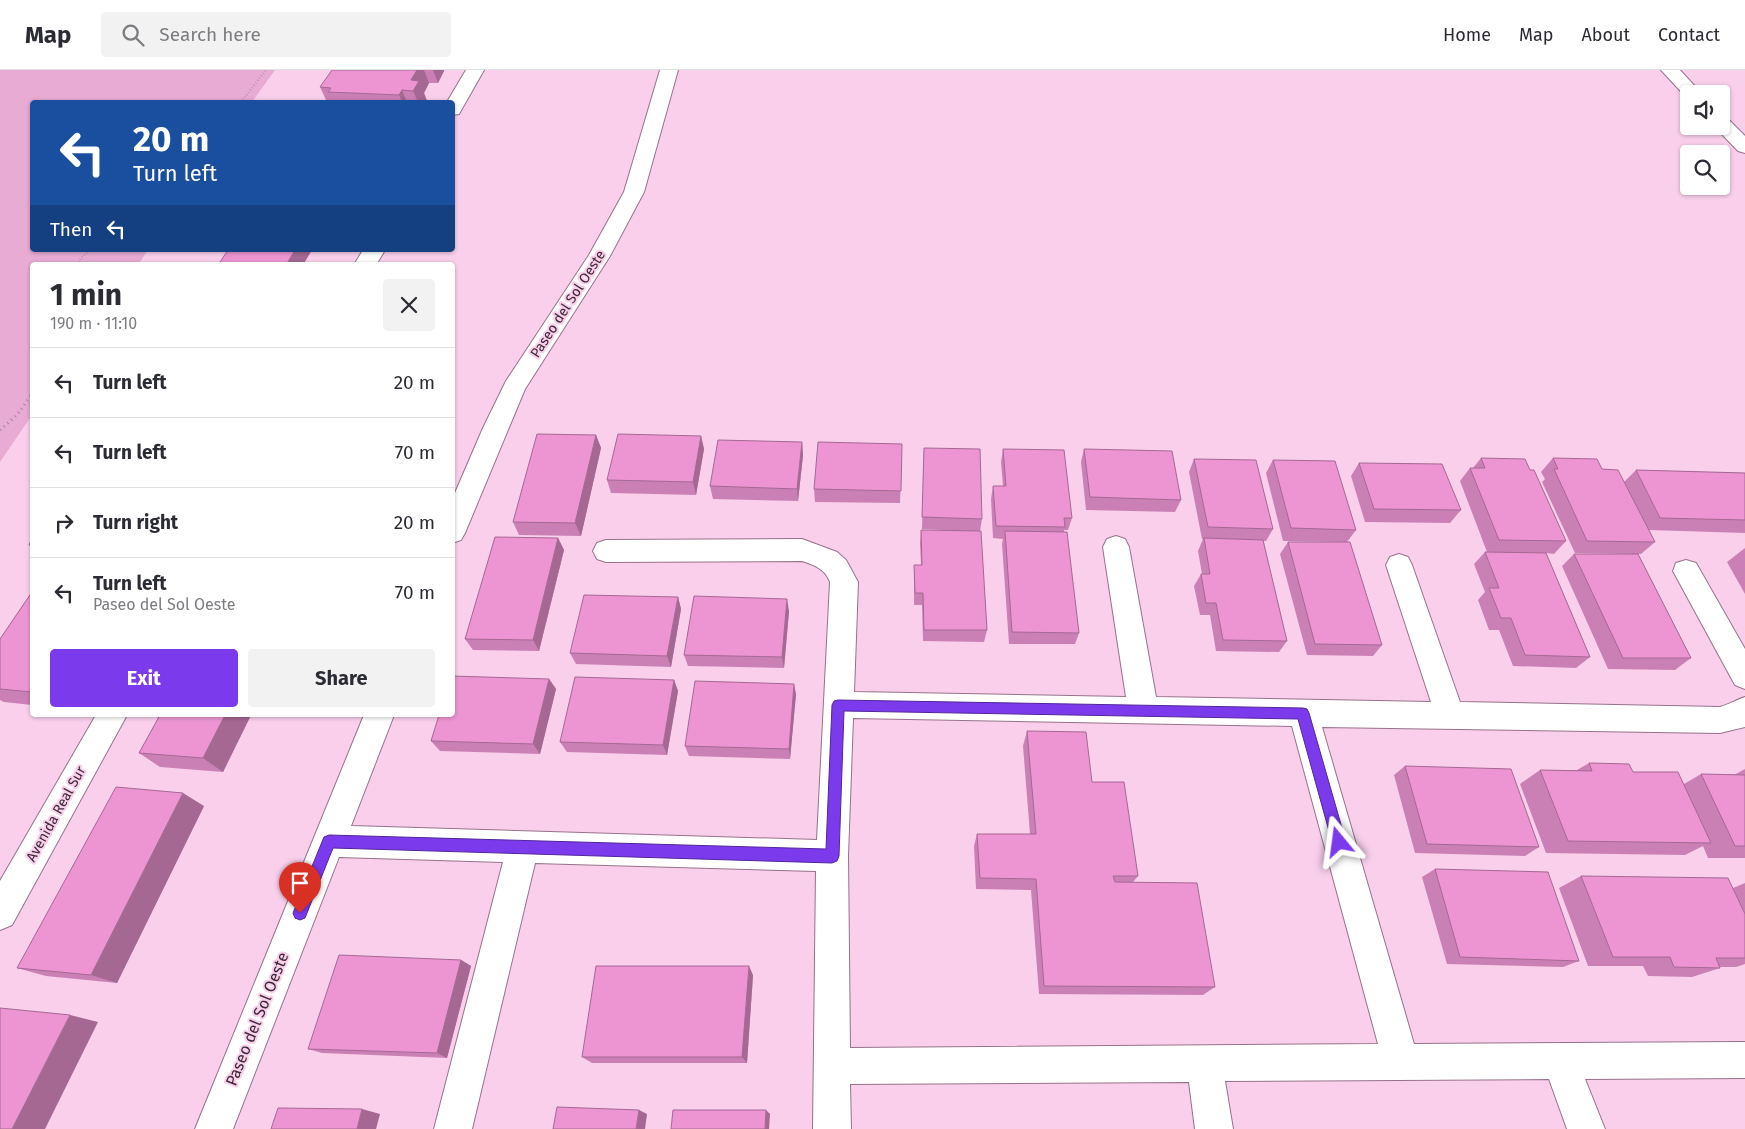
<!DOCTYPE html>
<meta charset="utf-8">
<style>
body{margin:0;font-family:"Fira Sans",sans-serif;background:#f2f2f3;color:#2b2b33;height:100vh;display:flex;flex-direction:column;font-size:19px;white-space:nowrap}
*{box-sizing:border-box;margin:0}
p{font-size:16px;color:#7c7c81}
.icon{flex:none;width:28px;height:28px;fill:none;stroke:currentColor;stroke-width:2;stroke-linecap:round;stroke-linejoin:round}
.map{position:relative;flex:1;overflow:hidden}
.sheet{position:absolute;left:30px;top:192px;width:425px;height:455px;display:flex;flex-direction:column;background:#fff;border-radius:5px;box-shadow:0 1px 4px #0004}
.sheet>*{flex:none}
.hud{position:absolute;left:30px;top:30px;width:425px;height:152px;border-radius:5px;box-shadow:0 1px 4px #0004;background:#1a4fa0;color:#fff;overflow:hidden}
.fabs{position:absolute;left:1680px;top:15px;display:grid;gap:10px}
.fabs a{display:grid;place-items:center;width:50px;height:50px;border-radius:5px;background:#fff;box-shadow:0 1px 4px #0004;font-size:25px}
.pin{position:absolute;display:grid;place-items:center;width:42px;height:42px;color:#fff;margin:-51px -21px;border-radius:50% 50% 50% 0;rotate:-45deg;box-shadow:0 0 5px #0007}
.pin .icon{rotate:45deg}
.me{position:absolute;width:55px;margin:-28px;rotate:344deg;stroke-linejoin:round;filter:drop-shadow(0 0 4px #0008)}
.turn{display:flex;align-items:center;gap:18px;height:105px;padding:0 20px;font-size:22px}
.turn .icon{width:65px;height:65px;stroke-width:2.5}
.turn b{display:block;font-size:35px;line-height:42px}
.then{display:flex;align-items:center;height:48px;padding:0 20px;background:#0003;gap:10px;font-size:19px}
.round{display:grid;place-items:center;flex:none;width:52px;height:52px;border-radius:5px;background:#f2f2f3}
.headline{display:flex;align-items:center;justify-content:space-between;height:85px;padding:0 20px}
h1{font-size:30px;font-weight:700;line-height:38px}
.button{display:flex;gap:10px;margin-top:auto;padding:10px 20px}
.button a{flex:1;height:58px;border-radius:5px;background:#7c3aed;color:#fff;font-size:20px;font-weight:700;line-height:58px;text-align:center}
.button a+a{background:#f2f2f3;color:#2b2b33}
ul{padding:0;list-style:none}
li{display:flex;align-items:center;gap:15px;height:70px;padding:0 20px;border-top:1px solid #e1e1e2}
li div{flex:1}
li b{display:block;font-size:19px}
li em{font-style:normal}
header{display:flex;align-items:center;gap:30px;box-sizing:border-box;height:70px;padding:0 25px;background:#fff;border-bottom:1px solid #e1e1e2}
header strong{font-size:24px}
nav{display:flex;gap:28px;margin-inline-start:auto;font-size:18px}
.search{width:350px;height:45px;background:#f2f2f3;display:flex;align-items:center;gap:12px;box-sizing:border-box;padding:0 18px;border-radius:5px;color:#7c7c81;font-size:19px}
.map>svg:first-child{display:block}
.green{fill:#e7abd4}
.lines{fill:none;stroke-linecap:round;stroke-linejoin:round}
.street-casing{stroke:#97728b;stroke-width:2}
.path-far1{stroke:#a4859a;stroke-width:2.5;stroke-dasharray:0.5 2.5;stroke-linecap:butt}
.path{stroke:#a4859a;stroke-width:3;stroke-dasharray:1 4;stroke-linecap:butt}
.street{fill:#fff;fill-rule:evenodd}
.wall{fill:#cb80b5}
.shaded-wall{fill:#a56893}
.building{fill:#ec95d2;stroke:#a56893}
.route{fill:#7c3aed;stroke:#51269a}
.labels{text-anchor:middle;dominant-baseline:central;stroke-width:4;stroke-linejoin:round;paint-order:stroke}
.street-label{font-size:14px;fill:#3a2a35;stroke:#f9cfeb}
.near-street-label{font-size:16px;fill:#3a2a35;stroke:#f9cfeb}
</style>
<header>
<strong>Map</strong>
<div class="search"><svg class="icon" aria-label="search" viewBox="0 0 24 24"><circle cx="10" cy="10" r="6"/><path d="M15 15l6 6"/></svg>Search here</div>
<nav><a>Home</a><a>Map</a><a>About</a><a>Contact</a></nav>
</header>
<div class="map">
<svg width="1745" height="1059" viewBox="0 0 1745 1059">
<rect width="100%" height="100%" fill="#f9cfeb"/>
<!-- green -->
<path class="green" d="M0 0H275L252 32H32V180H148L138 195H32V345L0 392Z"/>
<g class="lines">
<!-- street casing -->
<g class="street-casing">
<g id="street">
<path d="M466 0H484L459 44 452 45V32H447Z"/>
<path d="M660 0H678L644 122 610 186 525 319 465 463 461 470 452 473V430L483 358 506 311 589 185 624 122Z"/>
<path d="M1661 0H1680L1702 24H1689V28H1687Z"/>
<path d="M1721 47 1728 49 1745 66V83L1738 81 1714 56H1721Z"/>
<path d="M363 180H385L376 195H354Z"/>
<path d="M1116 466 1125 469 1129 477 1156 627 1431 632 1386 495 1390 487 1399 484 1408 487 1412 495 1460 632 1720 637C1730 634 1736 630 1745 627V657L1720 663 1322 657 1414 974 1745 972V1008L1585 1009 1605 1059H1567L1549 1009 1225 1011 1233 1059H1195L1189 1012 850 1014 851 1059H813L816 801 535 793 472 1059H434L503 792 339 787 233 1059H195L364 645H394L351 756 817 770 830 512C825 499 815 495 802 491L606 492 597 489 593 481 597 473 606 470 802 469 837 482 846 490 858 512 854 622 1126 627 1103 477 1107 469ZM853 648 1292 656 1378 974 850 978 848 786Z"/>
<path d="M1686 490 1696 493 1745 579V619L1735 615 1673 501 1676 493Z"/>
<path d="M96 645H127L12 855 0 860V811Z"/>
</g>
</g>
<!-- path-far1 -->
<g class="path-far1">
<path d="M241 32 266 0"/>
<path d="M78 195 81 188 90 180"/>
</g>
<!-- path -->
<path class="path" d="M0 360 18 344 32 324"/>
<!-- street -->
<use href="#street" class="street"/>
</g>
<!-- wall -->
<g class="wall">
<path d="M332 0H444V1L438 13H429L424 23 427 31 426 32H327L320 17Z"/>
<path d="M596 365 601 378 581 466 519 465 513 452Z"/>
<path d="M701 366 704 379 696 425 611 423 607 410Z"/>
<path d="M802 372 803 385 798 431 713 429 710 416Z"/>
<path d="M902 374 900 433 815 432 814 419Z"/>
<path d="M924 378 982 449 980 461 987 560 984 572 923 571 922 535H914V495H921L920 473 921 460 966 461 922 459Z"/>
<path d="M1003 379 1072 448 1068 460H1064V462L1079 563 1075 574H1009L1002 474 1003 469 993 468 991 429 993 416H1003L1001 392Z"/>
<path d="M1084 379 1181 430 1175 442 1086 440 1081 392Z"/>
<path d="M1481 388 1566 471 1554 484 1546 483 1590 587 1576 598 1513 596 1499 560H1489L1478 530 1485 522 1474 494 1485 482H1487L1460 411 1470 398H1473Z"/>
<path d="M1553 388 1602 399 1624 412 1636 400 1745 403V463L1649 460 1655 472 1641 484H1638L1691 588 1675 600 1608 599 1562 496 1574 484H1634L1575 483 1542 412 1545 409 1541 402Z"/>
<path d="M1194 389 1273 459 1266 471H1263L1287 571 1279 582 1216 581 1210 545H1200L1194 516 1201 504H1202L1198 481 1203 469H1202L1189 402Z"/>
<path d="M1273 390 1356 460 1347 472 1382 575 1373 586 1307 585 1280 484 1288 472H1346L1283 471 1266 403Z"/>
<path d="M1359 393 1461 440 1450 453 1365 452 1351 406Z"/>
<path d="M558 468 564 480 539 581 473 580 465 569Z"/>
<path d="M1745 478V524L1727 492Z"/>
<path d="M32 522V635L4 632 0 630V569Z"/>
<path d="M678 527 681 539 671 597 576 594 570 583Z"/>
<path d="M789 541 784 598 688 596 684 585Z"/>
<path d="M549 609 556 619 540 684 440 681 431 671Z"/>
<path d="M674 610 678 621 667 685 567 682 560 672Z"/>
<path d="M796 624 790 689 689 686 685 676Z"/>
<path d="M160 645H251L223 702 160 697 139 683Z"/>
<path d="M1027 661 1092 712 1138 806 1133 812 1215 917 1203 925 1039 924 1031 820 976 819 974 776 977 764H1030L1023 676Z"/>
<path d="M1589 693 1633 702 1684 714 1701 704 1734 705 1745 699V788H1708L1703 776 1685 785 1546 783 1520 714 1540 700H1577Z"/>
<path d="M1405 696 1539 777 1525 786 1415 783 1394 705Z"/>
<path d="M204 736 117 913 46 906 17 898Z"/>
<path d="M1435 799 1579 891 1563 897 1447 894 1422 807Z"/>
<path d="M1581 806 1733 818 1745 813V894L1736 897H1719L1720 898 1692 907 1648 906 1643 896H1588L1559 818Z"/>
<path d="M461 890 471 896 447 988 322 983 308 979Z"/>
<path d="M753 905 747 993H592L582 987Z"/>
</g>
<!-- shaded-wall -->
<g class="shaded-wall">
<path d="M417 0H424L429 13 424 23 427 31 426 32H418L413 21 411 10Z"/>
<path d="M433 0H444V1L438 13Z"/>
<path d="M402 20 407 32H402L399 25Z"/>
<path d="M295 180H312L303 195H286Z"/>
<path d="M596 365 601 378 581 466 575 453Z"/>
<path d="M701 366 704 379 696 425 693 412Z"/>
<path d="M802 372 803 385 798 431 797 419Z"/>
<path d="M558 468 564 480 539 581 533 570Z"/>
<path d="M678 527 681 539 671 597 667 586Z"/>
<path d="M787 529 789 541 784 598 782 587Z"/>
<path d="M549 609 556 619 540 684 533 674Z"/>
<path d="M674 610 678 621 667 685 663 675Z"/>
<path d="M794 614 796 624 790 689 789 679Z"/>
<path d="M225 645H251L223 702 203 688Z"/>
<path d="M183 723 204 736 117 913 91 905Z"/>
<path d="M461 890 471 896 447 988 437 983Z"/>
<path d="M749 896 753 905 747 993 742 987Z"/>
<path d="M70 945 98 952 45 1059H12Z"/>
<path d="M362 1039 380 1044 376 1059H357Z"/>
<path d="M639 1040 647 1044 645 1059H636Z"/>
<path d="M766 1040 770 1044 769 1059H765Z"/>
</g>
<!-- building -->
<g class="building">
<path d="M332 0H417L411 10 419 11 413 21 402 20 399 25 328 22 331 18 320 17Z"/>
<path d="M228 180H295L286 195H218Z"/>
<path d="M537 364 596 365 575 453 513 452Z"/>
<path d="M618 364 701 366 693 412 607 410Z"/>
<path d="M718 370 802 372 797 419 710 416Z"/>
<path d="M818 372 902 374 901 421 814 419Z"/>
<path d="M924 378 980 379 982 449 922 447Z"/>
<path d="M1003 379 1064 380 1072 448H1064L1065 457 996 456 993 416H1006Z"/>
<path d="M1084 379 1172 381 1181 430 1090 427Z"/>
<path d="M1481 388 1525 389 1530 400H1534L1566 471 1499 470 1470 398H1485Z"/>
<path d="M1553 388 1597 389 1602 399 1618 400 1655 472 1587 471 1554 399H1558Z"/>
<path d="M1194 389 1256 390 1273 459 1208 457Z"/>
<path d="M1273 390 1335 391 1356 460 1291 458Z"/>
<path d="M1359 393 1442 394 1461 440 1374 439Z"/>
<path d="M1636 400 1745 403V450L1660 448Z"/>
<path d="M921 460 981 461 987 560H924L923 523H915L914 495H922Z"/>
<path d="M1005 461 1067 462 1079 563 1012 562Z"/>
<path d="M495 467 558 468 533 570 465 569Z"/>
<path d="M1204 468 1263 470 1287 571 1223 570 1216 533H1206L1201 504H1210Z"/>
<path d="M32 469V475H29Z"/>
<path d="M1288 472H1350L1382 575 1315 574Z"/>
<path d="M1485 482 1546 483 1590 587 1525 585 1511 548H1501L1489 518H1499Z"/>
<path d="M1574 484H1638L1691 588H1623Z"/>
<path d="M32 522V622L0 619V569Z"/>
<path d="M584 525 678 527 667 586 570 583Z"/>
<path d="M694 526 787 529 782 587 684 585Z"/>
<path d="M452 606 549 609 533 674 431 671 439 645H452Z"/>
<path d="M575 607 674 610 663 675 560 672Z"/>
<path d="M695 611 794 614 789 679 685 676Z"/>
<path d="M160 645H225L203 688 139 683Z"/>
<path d="M1027 661 1086 662 1092 712H1124L1138 806H1113L1115 812 1197 813 1215 917 1044 916 1036 809 980 808 977 764H1036Z"/>
<path d="M1589 693 1629 694 1633 702H1678L1711 773 1568 771 1540 700 1592 701Z"/>
<path d="M1405 696 1511 699 1539 777 1427 774Z"/>
<path d="M1701 704 1745 705V776H1735Z"/>
<path d="M116 717 183 723 91 905 17 898Z"/>
<path d="M1435 799 1548 802 1579 891 1460 887Z"/>
<path d="M1581 806 1728 808 1745 844V888H1716L1720 898 1674 897 1670 887H1613Z"/>
<path d="M339 885 461 890 437 983 308 979Z"/>
<path d="M596 896H749L742 987H582Z"/>
<path d="M0 938 70 945 12 1059H0Z"/>
<path d="M557 1037 639 1040 636 1059H553Z"/>
<path d="M278 1038 362 1039 357 1059H271Z"/>
<path d="M673 1040H766L765 1059H671Z"/>
</g>
<!-- route -->
<path class="route" d="M838 630 1303 638 1307 639 1309 643 1346 772 1344 776 1339 778 1334 776 1332 772 1298 649 844 641 839 786 837 791 832 793 333 778 305 848 300 850 295 848 293 843 324 767 329 765 826 779 832 635 834 631Z"/>
<g class="labels">
<!-- street labels -->
<g class="street-label">
<text transform="translate(568 234) rotate(-57)">Paseo del Sol Oeste</text>
<text transform="translate(56 744) rotate(-61)">Avenida Real Sur</text>
</g>
<!-- near-street labels -->
<g class="near-street-label">
<text transform="translate(257 949) rotate(-68)">Paseo del Sol Oeste</text>
</g>
</g>
</svg>
<div class="fabs">
<a><svg class="icon" aria-label="sound" viewBox="0 0 24 24"><path d="M4 9h4l5-4v14l-5-4H4zM17 9q2 3 0 6"/></svg></a>
<a><svg class="icon" aria-label="search" viewBox="0 0 24 24"><circle cx="10" cy="10" r="6"/><path d="M15 15l6 6"/></svg></a>
</div>
<div class="pin" style="left:300px;top:843px;background:#d93025"><svg class="icon" aria-label="arrive" viewBox="0 0 24 24"><path d="M6 21V4h12l-3 4 3 4H6"/></svg></div>
<svg class="me" style="left:1339px;top:772px" viewBox="-20 -20 40 40"><path d="M0-17L14 15 0 8-14 15z" fill="#7c3aed" stroke="#fff" stroke-width="4"/></svg>
<div class="hud">
<div class="turn"><svg class="icon" aria-label="left" viewBox="0 0 24 24"><path d="M17 20v-9H6M10 6l-5 5 5 5"/></svg><div><b>20 m</b>Turn left</div></div>
<div class="then">Then<svg class="icon" aria-label="left" viewBox="0 0 24 24"><path d="M17 20v-9H6M10 6l-5 5 5 5"/></svg></div>
</div>
<section class="sheet">
<div class="headline"><div><h1>1 min</h1><p>190 m · 11:10</p></div><a class="round"><svg class="icon" aria-label="close" viewBox="0 0 24 24"><path d="M6 6l12 12M18 6L6 18"/></svg></a></div>
<ul>
<li><svg class="icon" aria-label="left" viewBox="0 0 24 24"><path d="M17 20v-9H6M10 6l-5 5 5 5"/></svg><div><b>Turn left</b></div><em>20 m</em></li>
<li><svg class="icon" aria-label="left" viewBox="0 0 24 24"><path d="M17 20v-9H6M10 6l-5 5 5 5"/></svg><div><b>Turn left</b></div><em>70 m</em></li>
<li><svg class="icon" aria-label="right" viewBox="0 0 24 24"><path d="M7 20v-9h11M14 6l5 5-5 5"/></svg><div><b>Turn right</b></div><em>20 m</em></li>
<li><svg class="icon" aria-label="left" viewBox="0 0 24 24"><path d="M17 20v-9H6M10 6l-5 5 5 5"/></svg><div><b>Turn left</b><p>Paseo del Sol Oeste</p></div><em>70 m</em></li>
</ul>
<div class="button"><a>Exit</a><a>Share</a></div>
</section>
</div>
